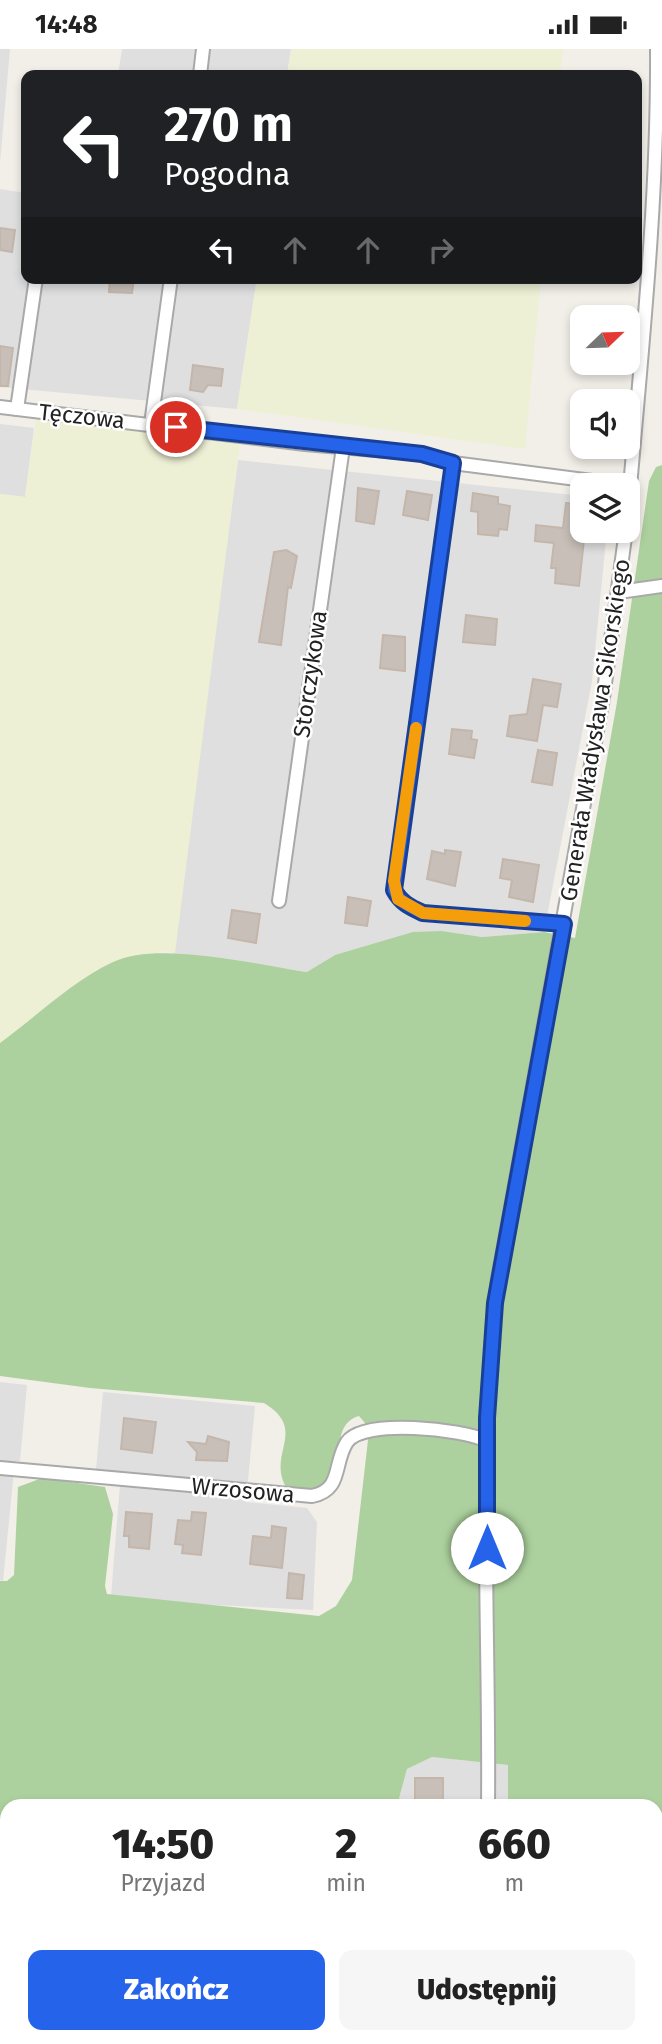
<!DOCTYPE html>
<html lang="pl">
<meta charset="utf-8">
<style>
body{margin:0;font-family:"Fira Sans",sans-serif;background:#f6f6f6;color:#222;height:100vh;display:flex;flex-direction:column;font-size:26px;white-space:nowrap}
*{box-sizing:border-box;margin:0}
p{font-size:23px;color:#767676}
.icon{flex:none;width:38px;height:38px;fill:none;stroke:currentColor;stroke-width:2;stroke-linecap:round;stroke-linejoin:round}
.map{position:relative;flex:1;overflow:hidden}
.drawer{position:absolute;left:0px;top:1750px;width:663px;height:245px;display:flex;flex-direction:column;background:#fff;border-radius:21px 21px 0 0;box-shadow:0 4px 10px #0003}
.drawer>*{flex:none}
.banner{position:absolute;left:21px;top:21px;width:621px;height:214px;border-radius:14px;box-shadow:0 4px 10px #0003;background:#202124;color:#fff;overflow:hidden}
.needle{width:46px;rotate:67deg}
.tools{position:absolute;left:570px;top:256px;display:grid;gap:14px}
.tools a{display:grid;place-items:center;width:70px;height:70px;border-radius:14px;background:#fff;box-shadow:0 4px 10px #0003;font-size:35px}
.pin{position:absolute;display:grid;place-items:center;width:60px;height:60px;color:#fff;margin:-30px;border:4px solid #fff;border-radius:50%;box-shadow:0 2px 7px #0007}
.me{position:absolute;width:77px;margin:-38px;rotate:0deg;stroke-linejoin:round;filter:drop-shadow(0 0 5px #0008)}
.turn{display:flex;align-items:center;gap:24px;height:147px;padding:0 28px;font-size:32px}
.turn .icon{width:91px;height:91px;stroke-width:2.5}
.turn b{display:block;font-size:49px;line-height:60px}
.lanes{display:flex;align-items:center;height:66px;padding:0 28px;background:#0003;justify-content:center;gap:35px;direction:ltr}
.lanes .off{opacity:.35}
.eta{display:flex;justify-content:space-evenly;align-items:center;height:119px;text-align:center}
.eta b{font-size:42px;font-weight:800;line-height:49px}
.cta{display:flex;gap:14px;margin-top:auto;padding:14px 28px}
.cta a{flex:1;height:80px;border-radius:14px;background:#2563eb;color:#fff;font-size:28px;font-weight:800;line-height:80px;text-align:center}
.cta a+a{background:#f6f6f6;color:#222}
.status{display:flex;justify-content:space-between;align-items:center;height:49px;padding:0 35px;background:#fff;direction:ltr}
.status svg{height:19px;fill:currentColor}
.map>svg:first-child{display:block}
.residential{fill:#e0dfdf}
.farmland{fill:#eef0d5}
.forest{fill:#add19e}
.building{fill:#c7bfb8;stroke:#c4b6ab;stroke-width:2}
.lines{fill:none;stroke-linecap:round;stroke-linejoin:round}
.street-casing{stroke:#a9a9a9;stroke-width:16}
.street{stroke:#fff;stroke-width:12}
.route-casing{stroke:#184099;stroke-width:18}
.route{stroke:#2563eb;stroke-width:12}
.slow{stroke:#f59e0b;stroke-width:12}
.labels{text-anchor:middle;dominant-baseline:central;stroke-width:5;stroke-linejoin:round;paint-order:stroke}
.street-label{font-size:23px;fill:#222;stroke:#fff}
</style>
<div class="status"><b>14:48</b><svg viewBox="0 0 49 12"><path d="M0 12V9h3v3zM5 12V6h3v6zM10 12V3h3v9zM15 12V0h3v12zM26 1h20v11H26zM47 4h2v5h-2z"/></svg></div>
<div class="map">
<svg width="662" height="1995" viewBox="0 0 662 1995">
<rect width="100%" height="100%" fill="#f2efe9"/>
<!-- residential -->
<g class="residential">
<path d="M0 0H10L0 114Z"/>
<path d="M122 0H291L287 26H118Z"/>
<path d="M0 140 26 144V229H257L237 360 0 338Z"/>
<path d="M0 375 34 379 25 448 0 445Z"/>
<path d="M238 411 583 447V481H607L592 632 544 883 482 888 442 882 335 906 308 923 172 904Z"/>
<path d="M0 1333 27 1336 20 1412H15L3 1532 0 1531Z"/>
<path d="M103 1343 255 1357 246 1453 307 1459 317 1473 313 1561 157 1553 111 1547 121 1423 96 1420Z"/>
<path d="M432 1708 508 1716V1757H397L407 1720Z"/>
<path d="M656 1829H662V1995H463V1988H656Z"/>
</g>
<!-- farmland -->
<g class="farmland">
<path d="M291 0H563L560 26H287Z"/>
<path d="M257 229H541L525 400 237 360Z"/>
<path d="M36 369 240 395 175 904 162 902 27 975 0 994V445L25 448Z"/>
</g>
<!-- forest -->
<path class="forest" d="M662 416V1829H656V1757H508V1716L432 1708 407 1720 397 1757H7V1988H463V1995H0V1532H7L14 1526 18 1438 42 1429 105 1438 113 1465 105 1537 107 1545 319 1567 336 1557 352 1531 368 1391 365 1374 359 1367C319 1378 363 1451 288 1441 264 1406 310 1382 264 1354L90 1339 0 1327V994C37 967 71 933 113 913 158 891 257 916 307 923L335 906 413 883 442 882 482 888 544 883 575 889 617 653 649 432 656 418Z"/>
<!-- building -->
<g class="building">
<path d="M0 179 15 181 12 203 0 201Z"/>
<path d="M110 229H134L132 244 109 243Z"/>
<path d="M0 297 13 299 8 337H0Z"/>
<path d="M193 316 223 320 221 337 208 336 203 343 190 341Z"/>
<path d="M358 439 379 442 374 475 356 472Z"/>
<path d="M407 442 432 446 428 471 403 466Z"/>
<path d="M473 444 498 448V455L510 457 507 481 499 480 498 487 478 485V463L471 462Z"/>
<path d="M566 454 583 456V481H585L579 537 555 534 556 519H551L554 494 535 492 536 476 563 479Z"/>
<path d="M286 501 297 507 291 539 288 538 281 596 259 593 274 503Z"/>
<path d="M466 566 497 570 495 596 463 593Z"/>
<path d="M383 586 405 588V622L380 619Z"/>
<path d="M533 630 561 635 557 658 543 656 537 692 507 687 510 667 527 665Z"/>
<path d="M452 680 472 682 471 690 477 691 474 709 449 705Z"/>
<path d="M538 701 557 704 552 736 532 733Z"/>
<path d="M445 801 461 803 455 837 427 830 432 802 445 805Z"/>
<path d="M503 810 539 816 533 853 509 848 512 831 500 829Z"/>
<path d="M348 848 371 852 367 877 345 874Z"/>
<path d="M232 861 260 865 256 894 228 889Z"/>
<path d="M124 1369 156 1373 152 1404 121 1400Z"/>
<path d="M208 1387 229 1393 227 1412 196 1411 197 1403 188 1393 206 1395Z"/>
<path d="M126 1463 152 1465 149 1500 129 1498V1487H124Z"/>
<path d="M192 1463 206 1464 201 1506 182 1504 183 1496 175 1495 178 1471 191 1472Z"/>
<path d="M272 1477 286 1479 282 1519 250 1515 253 1487 271 1489Z"/>
<path d="M289 1524 304 1526 302 1550 287 1549Z"/>
<rect x="415" y="1729" width="28" height="28"/>
</g>
<g class="lines">
<!-- street casing -->
<g class="street-casing">
<g id="street">
<path d="M200 26 203 0"/>
<path d="M0 358 305 395 422 405 453 414 623 436"/>
<path d="M17 360 36 229"/>
<path d="M151 375 171 229"/>
<path d="M453 414 394 841C401 854 410 858 423 864L564 875"/>
<path d="M628 461C641 308 658 154 657 0"/>
<path d="M619 543 662 537"/>
<path d="M279 852 343 398"/>
<path d="M0 1419 312 1447C343 1441 333 1414 347 1393 364 1369 462 1380 487 1392"/>
<path d="M488 1757C490 1581 477 1405 498 1230L603 649 626 481"/>
<path d="M484 1995 485 1988"/>
</g>
</g>
<!-- street -->
<use href="#street" class="street"/>
</g>
<g class="lines">
<!-- route casing -->
<g class="route-casing">
<path id="route" d="M176 378 422 405 453 414 394 841C401 854 410 858 423 864L564 875 495 1254 487 1369V1499"/>
</g>
<!-- route -->
<use href="#route" class="route"/>
<!-- slow -->
<path class="slow" d="M416 679 394 832 398 850 423 864 525 872"/>
</g>
<g class="labels">
<!-- street labels -->
<g class="street-label">
<text transform="translate(82 367) rotate(6)">Tęczowa</text>
<text transform="translate(310 625) rotate(-82)">Storczykowa</text>
<text transform="translate(595 681) rotate(-81)">Generała Władysława Sikorskiego</text>
<text transform="translate(243 1441) rotate(5)">Wrzosowa</text>
</g>
</g>
</svg>
<div class="tools">
<a><svg class="needle" viewBox="-14 -14 28 28"><path d="M0-13l5 13h-10z" fill="#e53935"/><path d="M0 13l5-13h-10z" fill="#767676"/></svg></a>
<a><svg class="icon" aria-label="sound" viewBox="0 0 24 24"><path d="M4 9h4l5-4v14l-5-4H4zM17 9q2 3 0 6"/></svg></a>
<a><svg class="icon" aria-label="layers" viewBox="0 0 24 24"><path d="M12 4l9 5-9 5-9-5zM3 14l9 5 9-5"/></svg></a>
</div>
<div class="pin" style="left:176px;top:378px;background:#d93025"><svg class="icon" aria-label="arrive" viewBox="0 0 24 24"><path d="M6 21V4h12l-3 4 3 4H6"/></svg></div>
<svg class="me" style="left:487px;top:1499px" viewBox="-20 -20 40 40"><circle r="19" fill="#fff"/><path d="M0-13L10 11 0 6-10 11z" fill="#2563eb"/></svg>
<div class="banner">
<div class="turn"><svg class="icon" aria-label="left" viewBox="0 0 24 24"><path d="M17 20v-9H6M10 6l-5 5 5 5"/></svg><div><b>270 m</b>Pogodna</div></div>
<div class="lanes"><svg class="icon" aria-label="left" viewBox="0 0 24 24"><path d="M17 20v-9H6M10 6l-5 5 5 5"/></svg><svg class="icon off" aria-label="ahead" viewBox="0 0 24 24"><path d="M12 20V5M6 11l6-6 6 6"/></svg><svg class="icon off" aria-label="ahead" viewBox="0 0 24 24"><path d="M12 20V5M6 11l6-6 6 6"/></svg><svg class="icon off" aria-label="right" viewBox="0 0 24 24"><path d="M7 20v-9h11M14 6l5 5-5 5"/></svg></div>
</div>
<section class="drawer">
<div class="eta">
<div><b>14:50</b><p>Przyjazd</p></div>
<div><b>2</b><p>min</p></div>
<div><b>660</b><p>m</p></div>
</div>
<div class="cta"><a>Zakończ</a><a>Udostępnij</a></div>
</section>
</div>
